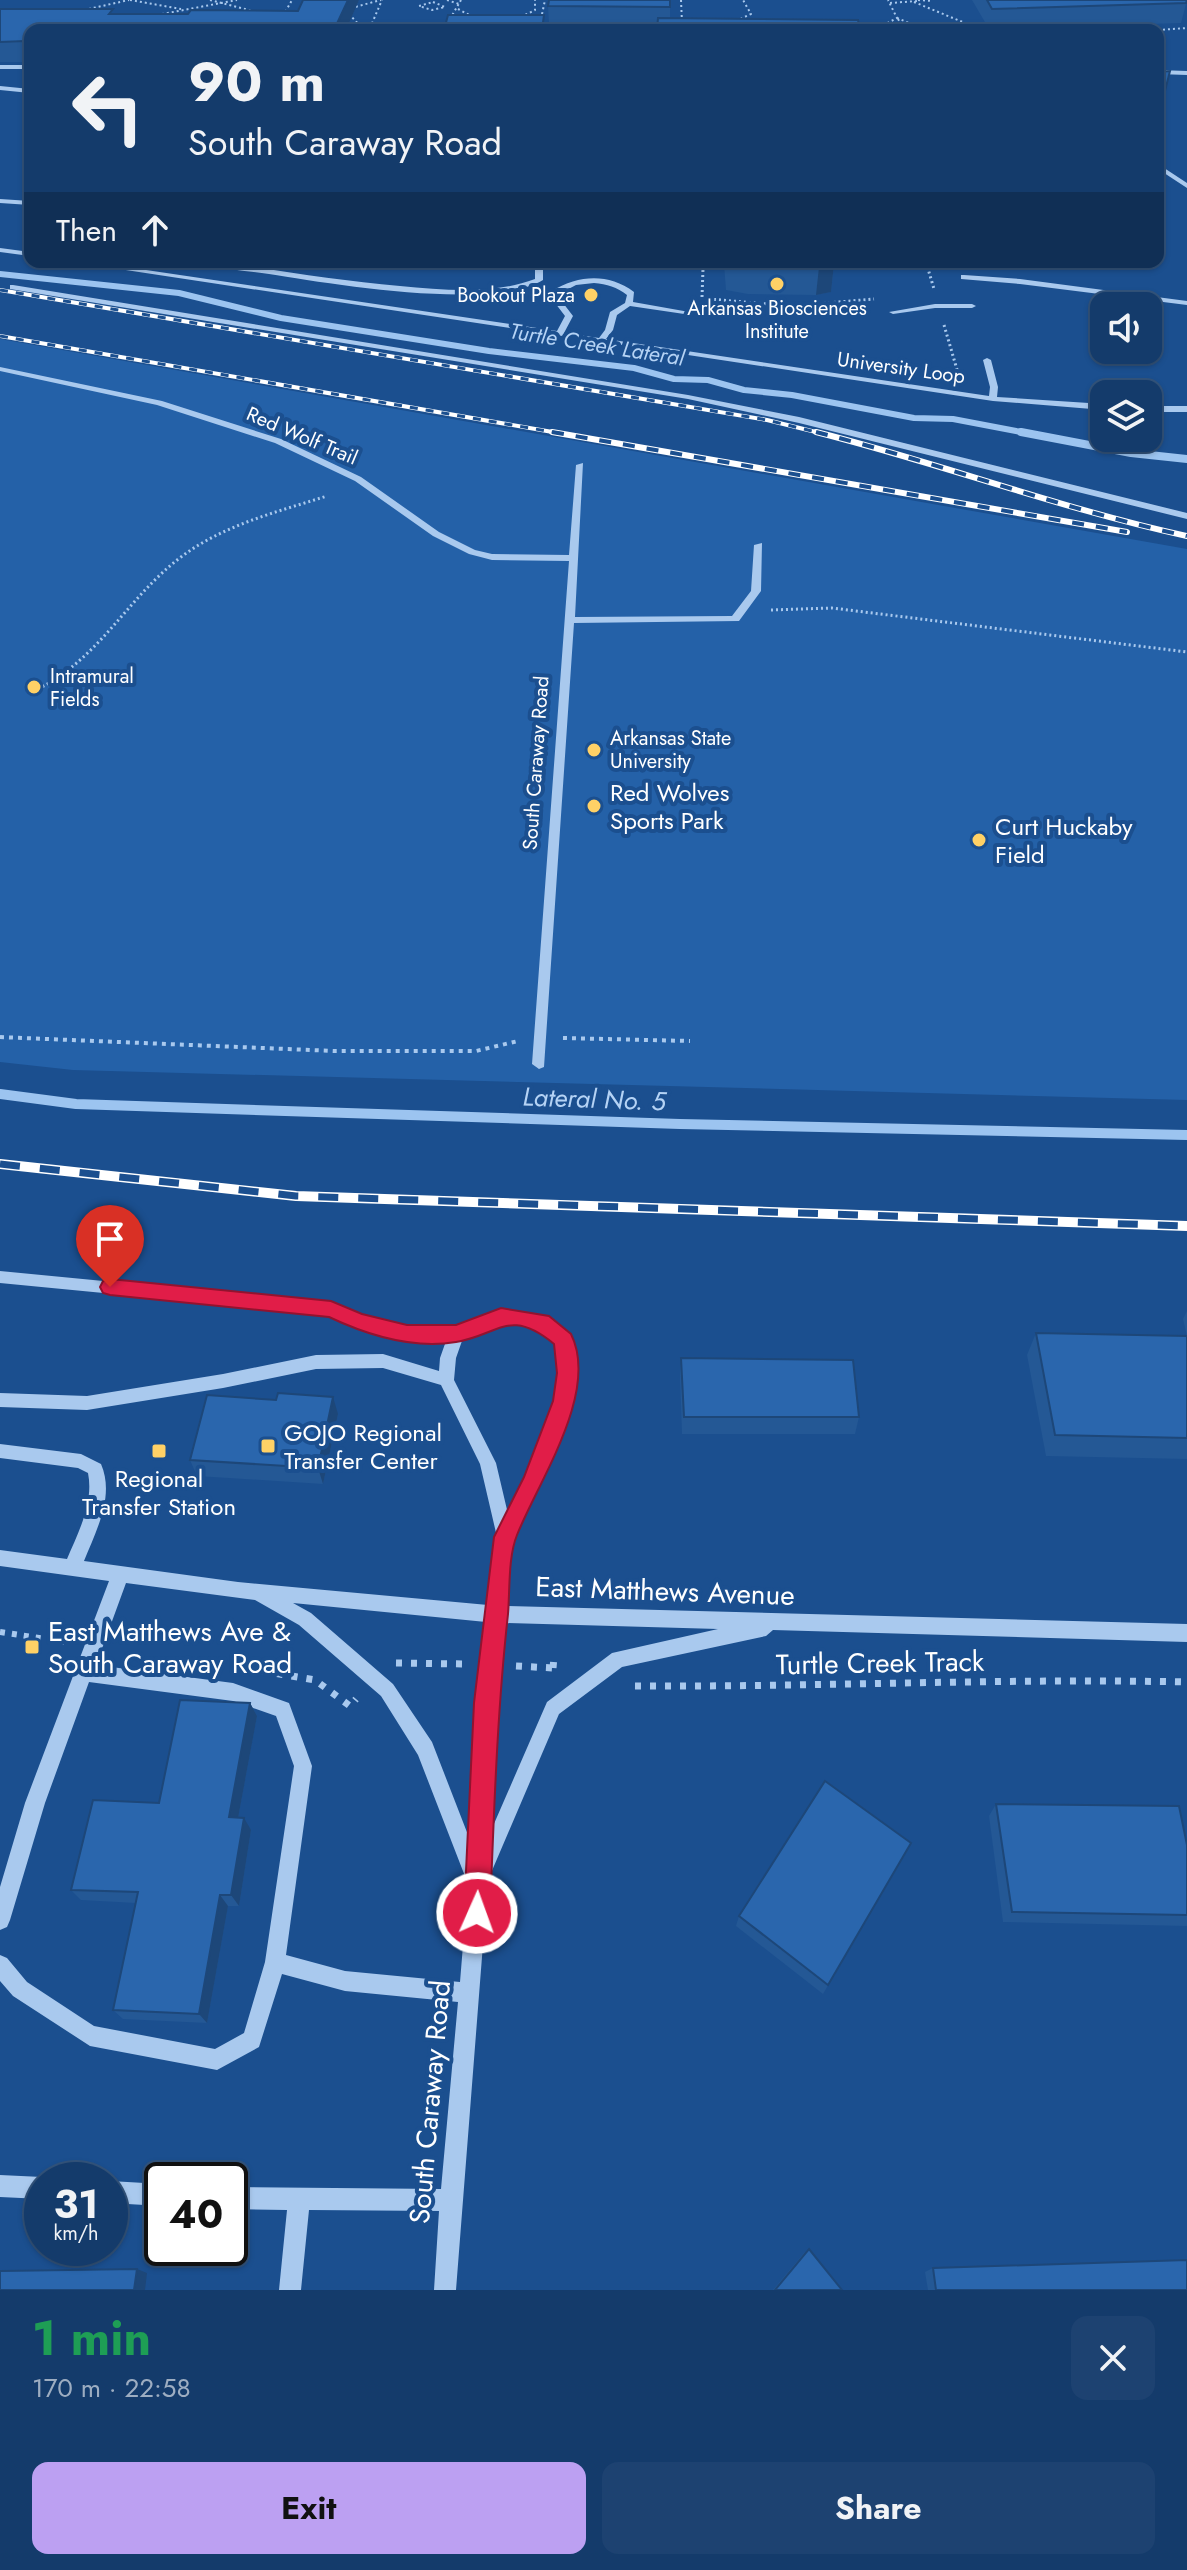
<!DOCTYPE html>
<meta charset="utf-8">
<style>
body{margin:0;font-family:Jost,sans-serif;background:#1d4271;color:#f1f3f6;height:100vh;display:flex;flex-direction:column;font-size:30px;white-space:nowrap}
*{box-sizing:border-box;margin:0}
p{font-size:26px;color:#9dadc1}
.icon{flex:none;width:44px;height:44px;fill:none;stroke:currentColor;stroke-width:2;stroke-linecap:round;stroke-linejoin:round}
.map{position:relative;height:2290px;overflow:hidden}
.sheet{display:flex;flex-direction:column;background:#143b6b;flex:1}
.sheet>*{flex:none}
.hud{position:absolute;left:24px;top:24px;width:1140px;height:244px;border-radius:16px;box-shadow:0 2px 6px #0004,0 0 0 2px #33557e;background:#143b6b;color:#f1f3f6;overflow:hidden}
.tools{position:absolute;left:1090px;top:292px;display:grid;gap:16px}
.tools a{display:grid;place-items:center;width:72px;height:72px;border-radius:16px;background:#143b6b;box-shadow:0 2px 6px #0004,0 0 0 2px #33557e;font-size:40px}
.speed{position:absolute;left:24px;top:2162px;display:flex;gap:16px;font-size:40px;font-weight:700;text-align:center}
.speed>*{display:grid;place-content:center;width:104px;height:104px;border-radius:50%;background:#143b6b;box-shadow:0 2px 6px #0004,0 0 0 2px #33557e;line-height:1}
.speed small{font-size:20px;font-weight:400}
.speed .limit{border:4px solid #111;border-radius:12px;background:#fff;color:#111}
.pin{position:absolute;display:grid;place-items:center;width:68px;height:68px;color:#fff;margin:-82px -34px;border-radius:50% 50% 50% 0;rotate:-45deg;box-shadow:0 0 8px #0007}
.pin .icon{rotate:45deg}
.me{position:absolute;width:88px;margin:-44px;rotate:2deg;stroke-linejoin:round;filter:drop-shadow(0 0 6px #0008)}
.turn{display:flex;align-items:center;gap:28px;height:168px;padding:0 32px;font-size:36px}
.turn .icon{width:104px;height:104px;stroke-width:2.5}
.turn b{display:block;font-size:56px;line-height:68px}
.then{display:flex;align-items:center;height:76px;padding:0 32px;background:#0003;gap:16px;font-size:30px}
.round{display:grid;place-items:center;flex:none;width:84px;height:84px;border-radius:16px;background:#1d4271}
.summary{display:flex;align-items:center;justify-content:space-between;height:136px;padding:0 32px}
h1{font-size:48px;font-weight:700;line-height:60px;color:#1e9e55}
.action{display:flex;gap:16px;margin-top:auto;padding:16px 32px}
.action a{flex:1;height:92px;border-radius:16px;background:#bca0f2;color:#111;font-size:32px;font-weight:700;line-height:92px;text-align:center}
.action a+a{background:#1d4271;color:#f1f3f6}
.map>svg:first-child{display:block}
.green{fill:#2461a8}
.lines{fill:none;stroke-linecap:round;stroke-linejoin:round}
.stream-far2{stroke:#9cc4f0;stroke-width:6}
.stream-far1{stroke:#9cc4f0;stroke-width:8}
.stream{stroke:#9cc4f0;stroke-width:10}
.path-far4{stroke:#a9c9ee;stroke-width:2;stroke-dasharray:2 3;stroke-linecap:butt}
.path-far3{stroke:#a9c9ee;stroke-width:3;stroke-dasharray:2 3;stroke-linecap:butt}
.path-far2{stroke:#a9c9ee;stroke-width:4;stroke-dasharray:4 5;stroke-linecap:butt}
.path-far1{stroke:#a9c9ee;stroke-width:6;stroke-dasharray:5 7;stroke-linecap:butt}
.path{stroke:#a9c9ee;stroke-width:7;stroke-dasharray:6 9;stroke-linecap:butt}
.minor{fill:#a9c9ee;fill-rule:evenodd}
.rail-far2-casing{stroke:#fff;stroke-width:4}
.rail-far1-casing{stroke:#fff;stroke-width:6}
.rail-casing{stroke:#fff;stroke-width:10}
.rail-far2{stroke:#1b4f8f;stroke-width:3;stroke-dasharray:8;stroke-linecap:butt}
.rail-far1{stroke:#1b4f8f;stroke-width:4;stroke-dasharray:12;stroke-linecap:butt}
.rail{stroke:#1b4f8f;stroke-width:7;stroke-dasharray:20;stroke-linecap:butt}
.wall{fill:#245895}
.shaded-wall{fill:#1d4779}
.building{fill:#2a66ad;stroke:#1d4779;stroke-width:2}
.route{fill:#e11d48;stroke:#92132f;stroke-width:2}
.poi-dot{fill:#ffd166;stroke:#1b4f8f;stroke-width:3}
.labels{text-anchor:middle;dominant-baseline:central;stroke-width:8;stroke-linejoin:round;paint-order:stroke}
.far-poi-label{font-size:20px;fill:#fff;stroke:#1b4f8f;text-anchor:start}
.far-street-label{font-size:20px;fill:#fff;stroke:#1b4f8f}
.far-water-label{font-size:22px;font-style:italic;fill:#b5d3f5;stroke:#1b4f8f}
.poi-label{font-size:24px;fill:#fff;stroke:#1b4f8f;text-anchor:start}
.water-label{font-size:26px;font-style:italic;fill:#b5d3f5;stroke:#1b4f8f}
.near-street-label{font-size:28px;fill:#fff;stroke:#1b4f8f}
.near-poi-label{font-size:28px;fill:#fff;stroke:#1b4f8f;text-anchor:start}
</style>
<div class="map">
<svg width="1187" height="2290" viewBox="0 0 1187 2290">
<rect width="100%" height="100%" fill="#1b4f8f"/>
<!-- green -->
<path class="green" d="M0 339 1187 549V1100L73 1070 0 1062Z"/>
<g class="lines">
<!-- stream-far2 -->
<path class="stream-far2" d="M0 274 179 293 281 318 489 351 634 368 674 379 708 380 744 390 792 395 914 418 953 419 1032 434"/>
<!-- stream-far1 -->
<path class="stream-far1" d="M1021 432 1131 453 1187 459"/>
<!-- stream -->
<path class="stream" d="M0 1094 76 1104 680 1124 1187 1135"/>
<!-- path-far4 -->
<g class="path-far4">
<path d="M130 0 181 9"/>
<path d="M210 0 256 12"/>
<path d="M447 0 459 4"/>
<path d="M681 0 682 23"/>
<path d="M918 0 932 1"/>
<path d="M433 2 445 7 432 10 419 6Z"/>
<path d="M914 2 982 30"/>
<path d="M890 3 917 1"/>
<path d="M351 8 381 0"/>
<path d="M458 9 473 17"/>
<path d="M84 10 129 0"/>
<path d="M349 14 363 29"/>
<path d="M157 15 237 0"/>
<path d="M283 16 292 0"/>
<path d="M521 17 535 10V0"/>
<path d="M897 18 926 30"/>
<path d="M450 19 461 0"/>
<path d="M541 19 545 0"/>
<path d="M898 19 905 30"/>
<path d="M736 21 751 14 743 0"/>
<path d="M541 22 565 30"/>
<path d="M1124 26 1127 30"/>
<path d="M341 28 447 30"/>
<path d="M370 28 382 0"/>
<path d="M874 30 897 18 888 0"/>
<path d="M1158 30 1187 28"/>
</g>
<!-- path-far3 -->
<g class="path-far3">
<path d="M926 262 934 289"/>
<path d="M702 297 703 269"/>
<path d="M709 299 791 306 874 299"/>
<path d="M944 325 958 373"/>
<path d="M771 610 832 608 1187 652"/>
<path d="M38 689C101 657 127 598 181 557 223 525 277 512 327 496"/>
</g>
<!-- path-far2 -->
<g class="path-far2">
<path d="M0 1037 334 1051H476L518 1041"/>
<path d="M563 1038 690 1041"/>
</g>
<!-- path-far1 -->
<path class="path-far1" d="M0 1632 66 1642"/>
<!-- path -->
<g class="path">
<path d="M396 1663 466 1664"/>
<path d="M516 1666 553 1668 556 1672"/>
<path d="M553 1668 554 1657"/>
<path d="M262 1671 315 1680 350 1706 356 1699"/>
<path d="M635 1686C819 1687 1003 1678 1187 1682"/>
</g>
<!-- minor -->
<g class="minor">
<rect x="0" y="65" width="30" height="4"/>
<path d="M1158 70 1187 71V75L1158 74Z"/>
<path d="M0 86 30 89V93L0 90Z"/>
<path d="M1158 164 1187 183V188L1158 169Z"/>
<path d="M0 199 30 201V205L0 203Z"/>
<path d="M0 248 30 252V256L0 252Z"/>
<path d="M73 262H92L557 331 565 316 552 299V291C579 275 608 273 634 292L633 302 695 313 691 315 630 306 617 315 613 330 606 339 989 396 990 387 983 360 987 358 991 360 998 387 997 397 1104 404V410L993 401ZM594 283C607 284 617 287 627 295L625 303 610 312 605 330 599 338 564 333 573 316 560 299 559 294 576 285Z"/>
<path d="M203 262H221C280 271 340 281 400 286 445 290 492 295 535 279V262H543V280C490 311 332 284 269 274 249 271 222 270 203 262Z"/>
<path d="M964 275 1020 279 1187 301V305L1020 284 961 279V275Z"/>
<path d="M13 285 688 395 799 417 1187 513V519L799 423 688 399 10 289V285Z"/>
<path d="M935 304H972L976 306 972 308H935L893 314 889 312Z"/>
<path d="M0 367 162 401 281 439 361 477 439 532 475 550 492 554 569 555 576 465 583 463 575 617 732 616 751 591 754 545 762 543 761 591 739 621 574 623 544 1067 539 1069 532 1064 569 561 492 560 469 554 433 536 355 481 275 443 157 405 0 371Z"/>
<rect x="1148" y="406" width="39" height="6"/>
<path d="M0 1271 331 1303C363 1314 393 1328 427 1328 476 1330 499 1295 548 1321 557 1325 567 1331 572 1340L575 1373 572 1399 551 1460 513 1538 506 1606 1187 1624V1642L773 1630 766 1636 622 1667 559 1714 488 1880 456 2290H434L439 2211 309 2210 301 2290H279L287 2210 230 2209V2187L441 2189 458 2002 345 1991 282 1974 259 2047 217 2070 90 2046 13 1996 0 1981V1955L7 1958 27 1982 94 2026 215 2049 244 2033 265 1962 294 1766 276 1716 233 1701 89 1682 45 1803 10 1920 7 1927 0 1930V1887L25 1803 109 1581 0 1566V1550L67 1559C78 1533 94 1503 88 1473L78 1468 0 1458V1444L81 1454 101 1464C115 1496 96 1531 84 1561L238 1582 488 1605 497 1537 480 1464 441 1385 383 1368 316 1369 223 1388 87 1410 0 1407V1393L87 1396 223 1374 316 1355 383 1354 439 1371 440 1358 446 1341 425 1342 392 1337 330 1315 0 1283ZM515 1323 536 1329 557 1343C564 1409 537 1457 508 1514L496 1463 454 1380 456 1358 463 1338 497 1324ZM126 1583 255 1600 299 1625 381 1696 418 1755 468 1884 460 1982 345 1971 286 1955 312 1766 289 1703 233 1683 96 1665ZM293 1603 486 1622 477 1703 470 1840 432 1742 393 1684 311 1613ZM504 1623 718 1629 612 1653 547 1702 490 1833 495 1703Z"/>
<path d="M0 2175 42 2177 49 2180H42V2199L0 2197Z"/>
<path d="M110 2181 162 2184V2206L110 2203Z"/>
</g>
<!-- rail-far2 casing -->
<g class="rail-far2-casing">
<g id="rail-far2">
<path d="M0 290 767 420 824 434"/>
<path d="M0 336 564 434"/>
</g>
</g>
<!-- rail-far1 casing -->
<g class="rail-far1-casing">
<g id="rail-far1">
<path d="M552 432 1127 532"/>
<path d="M816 432C940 463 1061 509 1187 536"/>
</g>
</g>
<!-- rail casing -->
<g class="rail-casing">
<path id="rail" d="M0 1164 296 1196 1187 1226"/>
</g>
<!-- rail-far2 -->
<use href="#rail-far2" class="rail-far2"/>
<!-- rail-far1 -->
<use href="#rail-far1" class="rail-far1"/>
<!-- rail -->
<use href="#rail" class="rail"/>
</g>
<!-- wall -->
<g class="wall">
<path d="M359 0 346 30H30V62H0V9L114 14H188L298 11Z"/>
<path d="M972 0H1187L1181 23 989 29Z"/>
<path d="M548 6 670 7V18L657 24 549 23Z"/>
<path d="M669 262H880L879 266 834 265 831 292 816 295 748 294 726 290 724 264H669Z"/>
<path d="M1187 1311V1459L1046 1456 1027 1355 1036 1333 1187 1336 1183 1319Z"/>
<path d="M681 1358 859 1417 855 1434H682L680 1375Z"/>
<path d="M276 1400 338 1414 323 1484 197 1476 190 1460Z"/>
<path d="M250 1703 257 1716 238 1818 251 1830 239 1906H228L207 2023 123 2019 113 2010 136 1903 81 1900 71 1890 159 1803Z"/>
<path d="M996 1804 1187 1845V1926L1003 1922 989 1816Z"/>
<path d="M911 1843 823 1994 736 1926 739 1916Z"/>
<path d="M809 2249 842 2290H773L804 2253Z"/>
<path d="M933 2268 1187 2290H928L925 2272Z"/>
</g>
<!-- shaded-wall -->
<g class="shaded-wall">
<path d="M348 0H359L346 30H334Z"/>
<path d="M1162 103 1158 121V104Z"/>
<path d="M834 264 831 292 816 295 819 267Z"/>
<path d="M333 1397 338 1414 323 1484 318 1468Z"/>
<path d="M250 1703 257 1716 236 1829 229 1817Z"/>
<path d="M244 1818 251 1830 239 1906 231 1895Z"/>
<path d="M220 1895 228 1906 207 2023 199 2014Z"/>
<path d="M137 2269 147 2273 145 2290H134Z"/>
</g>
<!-- building -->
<g class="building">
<path d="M303 0H348L334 30H30V44L25 41 0 42V9H113L109 14H188L191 10 298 11Z"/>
<path d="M549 0H670V7L548 6Z"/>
<path d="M987 0H1187L1186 3 992 9Z"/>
<path d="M448 15H544L542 30H444Z"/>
<path d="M658 18 858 20 860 30H657Z"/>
<path d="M1170 71 1162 103 1158 104V72Z"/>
<path d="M728 262H834V264L819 267 750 266Z"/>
<path d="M1036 1333 1187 1336V1438L1055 1435Z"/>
<path d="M681 1358 853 1360 859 1417H684Z"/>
<path d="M278 1393 333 1397 318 1468 190 1460 207 1395 276 1400Z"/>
<path d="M180 1700 250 1703 229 1817 244 1818 231 1895H220L199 2014 113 2010 138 1892 71 1890 93 1800 159 1803Z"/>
<path d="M825 1781 911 1843 828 1985 739 1916Z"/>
<path d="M996 1804 1179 1806 1187 1845V1915L1012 1912Z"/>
<path d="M809 2249 842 2290H775Z"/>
<path d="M1187 2260V2290H936L933 2268Z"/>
<path d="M137 2269 134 2290H0V2271Z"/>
</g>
<!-- route -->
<path class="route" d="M110 1279 331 1301 362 1314 407 1325H456L501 1308 549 1316 571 1334C600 1392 538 1482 517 1535 508 1557 510 1590 508 1614 497 1713 494 1813 490 1913L486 1922 477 1926 468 1922 464 1913 474 1703 494 1537 524 1477 553 1401 557 1373 554 1344C509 1307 499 1335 456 1342 414 1349 367 1335 329 1317L110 1295 103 1293 100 1287 103 1281Z"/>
<!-- markers -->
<g class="poi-dot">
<circle cx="777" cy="284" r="8"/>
<circle cx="591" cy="295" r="8"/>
<circle cx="34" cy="687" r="8"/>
<circle cx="594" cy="750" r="8"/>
<circle cx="594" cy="806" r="8"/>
<circle cx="979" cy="840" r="8"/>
<rect x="260" y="1438" width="16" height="16" rx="4"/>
<rect x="151" y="1443" width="16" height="16" rx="4"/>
<rect x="24" y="1639" width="16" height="16" rx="4"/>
</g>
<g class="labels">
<!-- far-poi labels -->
<g class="far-poi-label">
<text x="575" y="295" text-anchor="end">Bookout Plaza</text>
<text x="777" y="308" text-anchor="middle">Arkansas Biosciences<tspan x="777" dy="23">Institute</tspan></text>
<text x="50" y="676">Intramural<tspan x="50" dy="23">Fields</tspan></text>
<text x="610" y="738">Arkansas State<tspan x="610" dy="23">University</tspan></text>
</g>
<!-- far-street labels -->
<g class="far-street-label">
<text transform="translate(901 368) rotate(8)">University Loop</text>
<text transform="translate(302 436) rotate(23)">Red Wolf Trail</text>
<text transform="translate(536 763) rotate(-86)">South Caraway Road</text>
</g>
<!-- far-water labels -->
<g class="far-water-label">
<text transform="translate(597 344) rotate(9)">Turtle Creek Lateral</text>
</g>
<!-- poi labels -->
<g class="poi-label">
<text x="610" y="792">Red Wolves<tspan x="610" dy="28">Sports Park</tspan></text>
<text x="995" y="826">Curt Huckaby<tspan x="995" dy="28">Field</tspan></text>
<text x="284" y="1432">GOJO Regional<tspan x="284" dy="28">Transfer Center</tspan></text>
<text x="159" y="1478" text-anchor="middle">Regional<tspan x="159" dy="28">Transfer Station</tspan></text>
</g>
<!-- water labels -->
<g class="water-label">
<text transform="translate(594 1099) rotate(2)">Lateral No. 5</text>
</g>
<!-- near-street labels -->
<g class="near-street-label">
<text transform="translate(665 1591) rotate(2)">East Matthews Avenue</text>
<text transform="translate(880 1663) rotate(-1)">Turtle Creek Track</text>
<text transform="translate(430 2102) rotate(-85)">South Caraway Road</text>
</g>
<!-- near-poi labels -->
<g class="near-poi-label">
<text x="48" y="1631">East Matthews Ave &amp;<tspan x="48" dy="32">South Caraway Road</tspan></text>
</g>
</g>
</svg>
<div class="tools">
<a><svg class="icon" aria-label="sound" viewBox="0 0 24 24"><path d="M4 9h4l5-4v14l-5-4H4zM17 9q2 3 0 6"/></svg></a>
<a><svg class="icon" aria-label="layers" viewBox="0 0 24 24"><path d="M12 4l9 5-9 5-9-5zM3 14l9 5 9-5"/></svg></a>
</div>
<div class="speed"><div>31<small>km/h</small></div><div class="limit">40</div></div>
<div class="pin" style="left:110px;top:1287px;background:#d93025"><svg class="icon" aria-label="arrive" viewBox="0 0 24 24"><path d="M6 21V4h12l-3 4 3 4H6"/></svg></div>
<svg class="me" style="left:477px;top:1913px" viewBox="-20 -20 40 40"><circle r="17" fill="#e11d48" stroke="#fff" stroke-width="3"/><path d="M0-11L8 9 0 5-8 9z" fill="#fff"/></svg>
<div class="hud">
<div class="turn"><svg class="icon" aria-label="left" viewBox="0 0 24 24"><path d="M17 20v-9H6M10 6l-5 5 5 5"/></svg><div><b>90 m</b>South Caraway Road</div></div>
<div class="then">Then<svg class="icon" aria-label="ahead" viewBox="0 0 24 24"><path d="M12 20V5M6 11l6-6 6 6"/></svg></div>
</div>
</div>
<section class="sheet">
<div class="summary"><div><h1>1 min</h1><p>170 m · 22:58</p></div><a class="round"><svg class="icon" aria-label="close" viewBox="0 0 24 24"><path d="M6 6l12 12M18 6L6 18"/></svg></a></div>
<div class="action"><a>Exit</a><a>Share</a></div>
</section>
